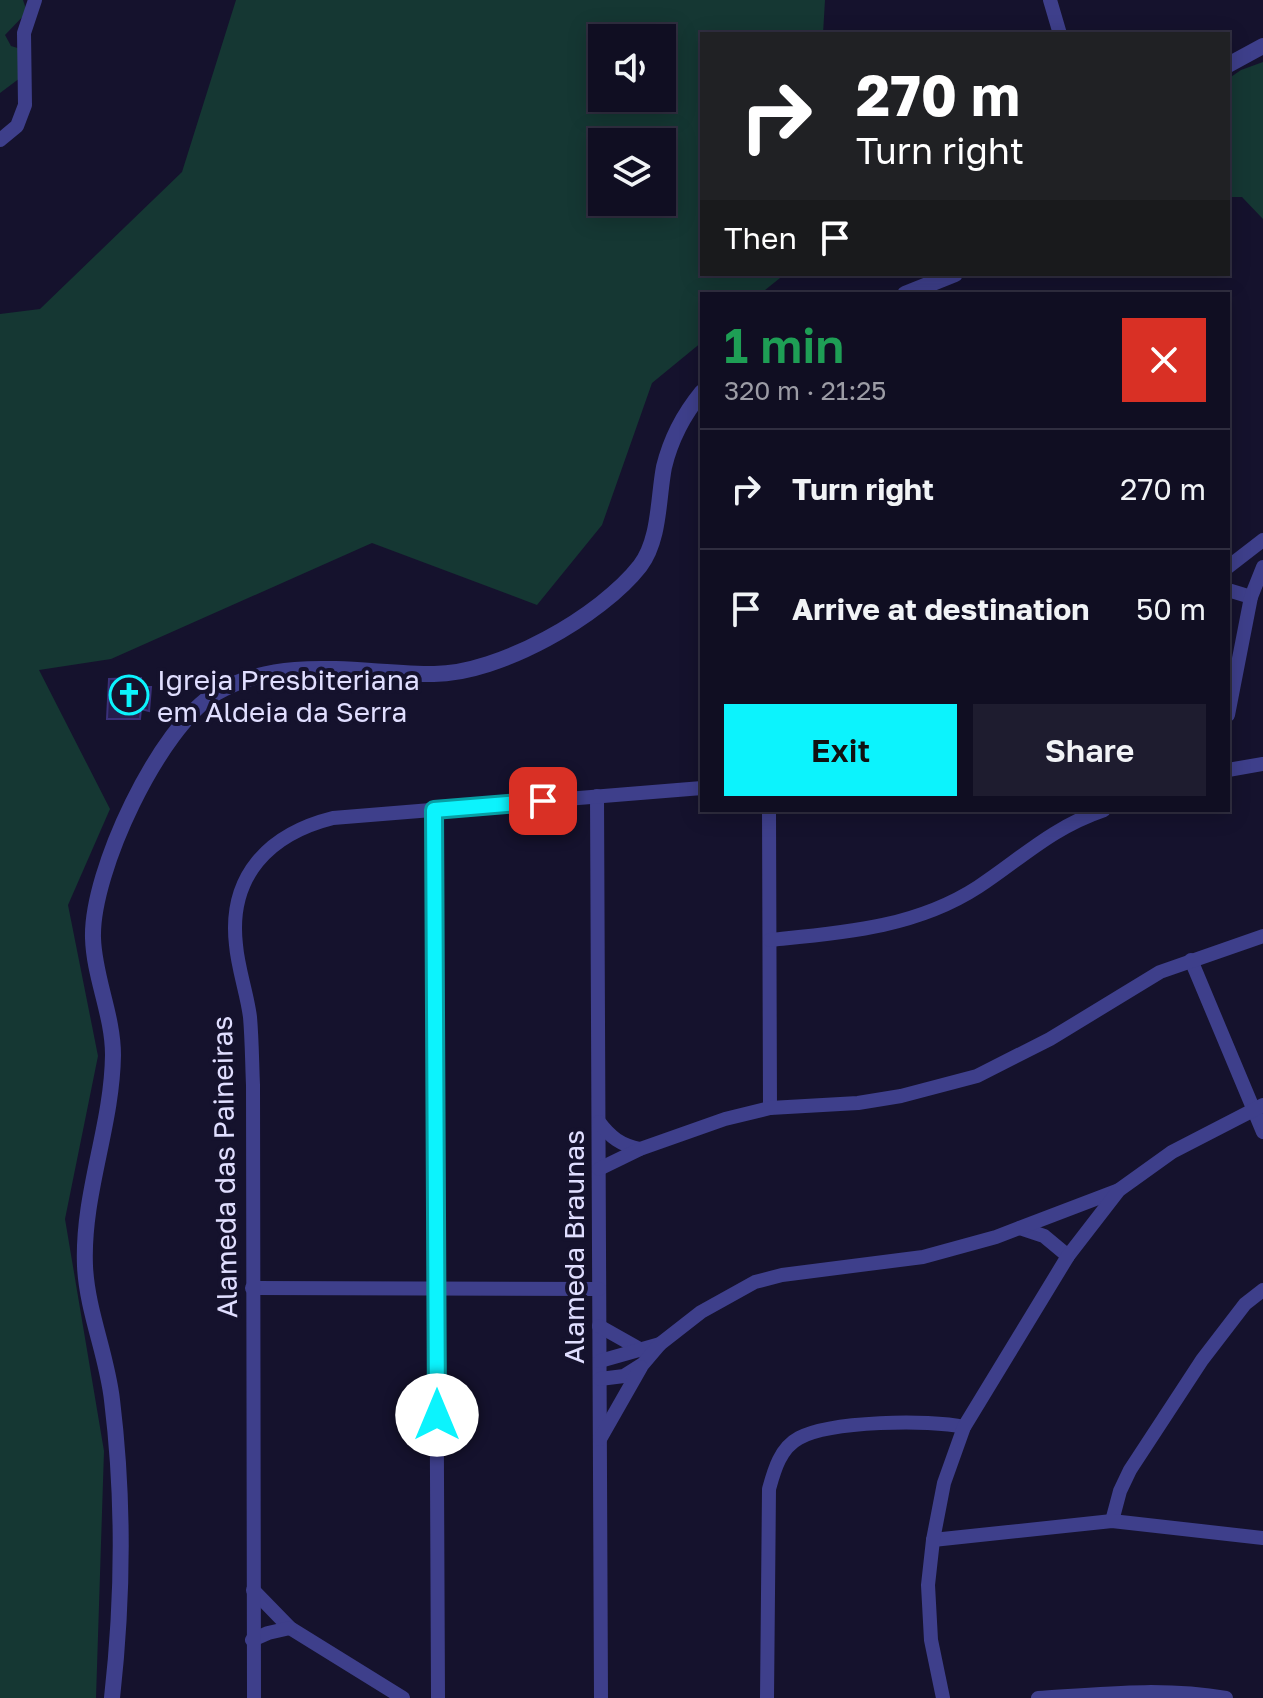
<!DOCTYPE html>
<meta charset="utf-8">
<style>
body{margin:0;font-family:"Golos Text",sans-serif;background:#1e1c2f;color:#f1f3f6;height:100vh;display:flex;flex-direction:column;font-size:30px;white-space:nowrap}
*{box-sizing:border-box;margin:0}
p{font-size:26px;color:#9c9ca5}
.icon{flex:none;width:44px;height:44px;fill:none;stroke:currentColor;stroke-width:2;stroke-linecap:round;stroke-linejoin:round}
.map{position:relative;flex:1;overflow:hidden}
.sheet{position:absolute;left:700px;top:292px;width:530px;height:520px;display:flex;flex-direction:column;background:#100e22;border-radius:0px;box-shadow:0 4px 20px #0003,0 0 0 2px #302e40}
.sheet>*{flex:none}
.hud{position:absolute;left:700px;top:32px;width:530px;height:244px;border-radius:0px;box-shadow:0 4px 20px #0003,0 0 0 2px #302e40;background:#202124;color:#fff;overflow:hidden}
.controls{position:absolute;left:588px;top:24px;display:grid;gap:16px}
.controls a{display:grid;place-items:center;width:88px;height:88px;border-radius:0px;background:#100e22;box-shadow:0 4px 20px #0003,0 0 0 2px #302e40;font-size:40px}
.pin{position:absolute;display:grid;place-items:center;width:68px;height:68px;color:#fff;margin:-34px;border-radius:16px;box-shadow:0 4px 12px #0006}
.me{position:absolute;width:88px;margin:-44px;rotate:0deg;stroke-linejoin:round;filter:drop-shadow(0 0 6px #0008)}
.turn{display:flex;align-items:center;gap:28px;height:168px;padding:0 24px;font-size:36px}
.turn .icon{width:104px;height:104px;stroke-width:2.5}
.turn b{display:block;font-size:56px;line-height:68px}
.then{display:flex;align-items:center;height:76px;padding:0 24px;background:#0003;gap:16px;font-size:30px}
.round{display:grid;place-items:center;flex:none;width:84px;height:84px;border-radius:0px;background:#1e1c2f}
.summary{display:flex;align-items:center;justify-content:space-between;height:136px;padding:0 24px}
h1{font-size:48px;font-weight:600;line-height:60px;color:#1e9e55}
.primary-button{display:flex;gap:16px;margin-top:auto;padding:16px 24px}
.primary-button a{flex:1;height:92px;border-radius:0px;background:#0cf3fd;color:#111;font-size:32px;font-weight:600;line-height:92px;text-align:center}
.primary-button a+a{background:#1e1c2f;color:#f1f3f6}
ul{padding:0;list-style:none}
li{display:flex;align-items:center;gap:24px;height:120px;padding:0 24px;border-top:2px solid #302e40}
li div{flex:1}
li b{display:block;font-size:30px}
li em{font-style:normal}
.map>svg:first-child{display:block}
.green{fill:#153733;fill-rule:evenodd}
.building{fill:#251e4d;stroke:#3a3079;stroke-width:2}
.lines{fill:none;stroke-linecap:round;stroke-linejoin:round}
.minor{stroke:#3e3f8b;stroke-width:14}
.tertiary{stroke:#3e3f8b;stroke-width:16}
.route-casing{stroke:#089ea4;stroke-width:20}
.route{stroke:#0cf3fd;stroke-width:14}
.labels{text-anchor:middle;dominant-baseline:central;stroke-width:8;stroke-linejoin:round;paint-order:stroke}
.poi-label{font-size:28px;fill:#e0deff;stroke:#15122d;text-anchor:start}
.street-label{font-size:28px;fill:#e0deff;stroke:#15122d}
</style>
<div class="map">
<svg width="1263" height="1698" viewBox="0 0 1263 1698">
<rect width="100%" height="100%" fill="#15122d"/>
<!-- green -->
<g class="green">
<path d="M0 0H23L27 12 5 35 11 46 21 49 20 78 0 93Z"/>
<path d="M236 0H825L823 34H702V274H785L760 294H702V342L652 383 602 525 537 605 372 543 111 659 39 670 110 809 68 905 98 1056 65 1219 104 1451 96 1698H0V314L40 309 182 172ZM662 38V98H602V38ZM602 142H662V202H602Z"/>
<path d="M1263 62V219L1242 197H1228V79L1241 70Z"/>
</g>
<!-- building -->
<path class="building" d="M141 678 142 687H151L149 711 141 709 140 719H107L109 679Z"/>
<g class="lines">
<!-- minor -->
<g class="minor">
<path d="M1050 0 1060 34"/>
<path d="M0 140 17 126 25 105 24 33 35 0"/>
<path d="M1228 567 1263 540"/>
<path d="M1228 590 1251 597"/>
<path d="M1228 715 1251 597 1263 567"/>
<path d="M1228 770 1263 764"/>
<path d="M597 796 601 1698"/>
<path d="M434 810 438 1698"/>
<path d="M769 810 770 1108"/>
<path d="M770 940C841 933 915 928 978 887 1022 858 1051 828 1104 810"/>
<path d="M1191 960 1263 1132"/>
<path d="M599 1122C611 1138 621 1145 640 1149"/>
<path d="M599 1169 640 1149 725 1119 770 1108 858 1103 901 1096 977 1076 1050 1039 1160 972 1263 936"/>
<path d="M1020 1228 1044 1236 1068 1256"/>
<path d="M252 1288 599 1289"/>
<path d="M599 1326 638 1348"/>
<path d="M600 1361 660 1344"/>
<path d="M600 1379 624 1376 643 1364 660 1344 701 1312 755 1282 782 1275 923 1257 996 1237 1119 1190"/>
<path d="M600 1439 641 1367"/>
<path d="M1112 1521 1120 1491 1130 1470 1202 1360 1245 1304 1263 1290"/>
<path d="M933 1540 1112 1521 1263 1538"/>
<path d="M253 1590 290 1628 403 1698"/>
<path d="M252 1640 268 1633 290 1628"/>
<path d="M254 1698 253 1085C252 1062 252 1040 250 1017 247 993 238 969 236 945 228 876 269 834 333 818L702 788"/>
<path d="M767 1698 769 1489C774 1471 780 1448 799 1438 830 1421 929 1419 964 1427"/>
<path d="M943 1698 931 1640 928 1585 933 1540 944 1483 964 1427 1068 1256 1119 1190 1172 1152 1263 1105"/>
<path d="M1038 1698C1100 1694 1164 1687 1226 1698"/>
</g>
<!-- tertiary -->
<g class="tertiary">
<path d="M1228 65 1263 46"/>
<path d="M905 294 955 274"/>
<path d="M112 1698C123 1600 124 1498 112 1400 107 1355 87 1311 85 1266 82 1194 112 1127 113 1055 113 1015 94 977 93 938 91 872 159 727 216 693 284 654 360 674 434 674 499 674 601 616 640 566 660 540 658 498 664 467 671 438 684 414 702 392"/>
</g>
</g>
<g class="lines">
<!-- route casing -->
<g class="route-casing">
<path id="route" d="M437 1415 434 810 543 801"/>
</g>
<!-- route -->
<use href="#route" class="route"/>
</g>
<!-- icons -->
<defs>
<g id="church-ring" transform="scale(2)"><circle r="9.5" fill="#15122d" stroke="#0cf3fd" stroke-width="1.5"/><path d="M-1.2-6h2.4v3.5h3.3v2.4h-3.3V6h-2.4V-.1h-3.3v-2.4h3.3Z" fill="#0cf3fd"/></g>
</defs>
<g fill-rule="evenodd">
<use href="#church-ring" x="129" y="695"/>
</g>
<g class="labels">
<!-- poi labels -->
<g class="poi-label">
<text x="157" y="679">Igreja Presbiteriana<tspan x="157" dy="32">em Aldeia da Serra</tspan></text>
</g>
<!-- street labels -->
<g class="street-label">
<text transform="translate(224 1167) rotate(-91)">Alameda das Paineiras</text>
<text transform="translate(573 1247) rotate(-90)">Alameda Braunas</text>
</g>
</g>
</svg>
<div class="controls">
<a><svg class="icon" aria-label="sound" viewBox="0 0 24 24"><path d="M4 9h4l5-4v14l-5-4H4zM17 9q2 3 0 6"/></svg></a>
<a><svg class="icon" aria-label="layers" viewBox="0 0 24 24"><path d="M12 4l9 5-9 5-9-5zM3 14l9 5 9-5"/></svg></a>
</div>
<div class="pin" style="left:543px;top:801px;background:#d93025"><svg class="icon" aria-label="arrive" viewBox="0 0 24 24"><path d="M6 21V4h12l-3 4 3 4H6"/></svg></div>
<svg class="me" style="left:437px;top:1415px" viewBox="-20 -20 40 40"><circle r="19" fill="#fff"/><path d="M0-13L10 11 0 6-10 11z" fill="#0cf3fd"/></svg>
<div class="hud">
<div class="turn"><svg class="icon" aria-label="right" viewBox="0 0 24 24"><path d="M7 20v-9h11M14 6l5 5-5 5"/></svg><div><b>270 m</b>Turn right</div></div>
<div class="then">Then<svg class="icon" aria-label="arrive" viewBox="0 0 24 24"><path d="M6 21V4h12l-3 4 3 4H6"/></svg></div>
</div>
<section class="sheet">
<div class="summary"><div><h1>1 min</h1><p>320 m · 21:25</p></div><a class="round" style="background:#d93025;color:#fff"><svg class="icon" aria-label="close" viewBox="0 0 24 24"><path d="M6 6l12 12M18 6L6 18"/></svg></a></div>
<ul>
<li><svg class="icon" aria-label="right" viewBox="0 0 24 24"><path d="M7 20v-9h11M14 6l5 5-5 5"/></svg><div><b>Turn right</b></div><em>270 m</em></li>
<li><svg class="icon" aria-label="arrive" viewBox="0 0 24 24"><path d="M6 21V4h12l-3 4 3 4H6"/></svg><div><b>Arrive at destination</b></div><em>50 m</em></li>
</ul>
<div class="primary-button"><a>Exit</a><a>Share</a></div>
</section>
</div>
